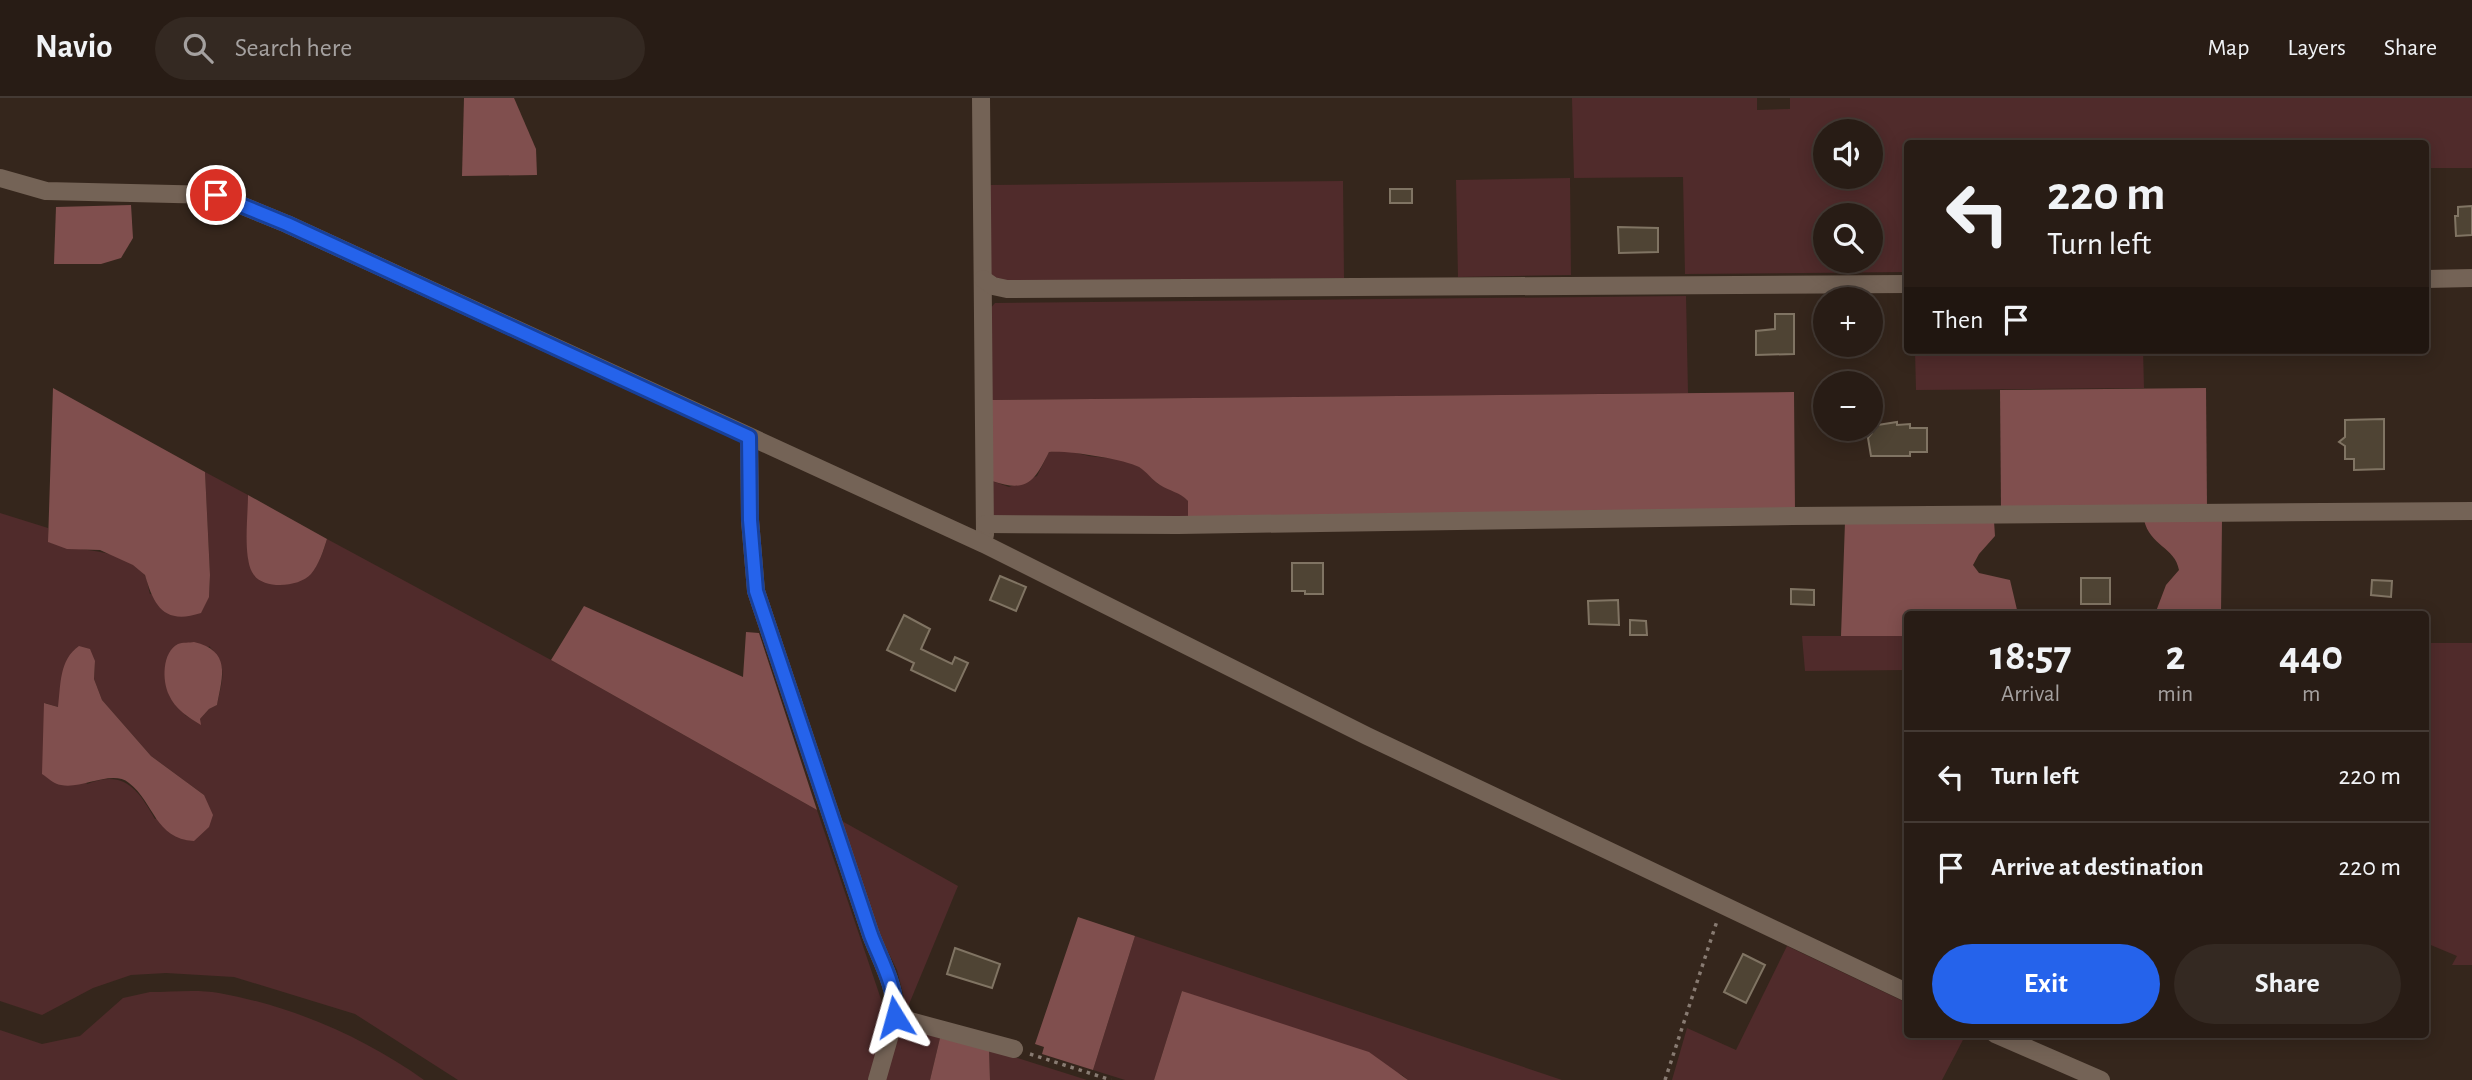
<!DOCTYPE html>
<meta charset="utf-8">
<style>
body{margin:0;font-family:"Alegreya Sans",sans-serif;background:#342922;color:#f1f3f6;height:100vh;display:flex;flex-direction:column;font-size:26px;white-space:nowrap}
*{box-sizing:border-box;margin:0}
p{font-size:23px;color:#a5a1a0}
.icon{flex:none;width:38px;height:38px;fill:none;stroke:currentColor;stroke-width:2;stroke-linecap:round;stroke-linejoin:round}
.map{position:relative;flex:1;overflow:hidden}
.sheet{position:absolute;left:1904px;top:513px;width:525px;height:427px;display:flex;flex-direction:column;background:#281c15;border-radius:7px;box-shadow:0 4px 18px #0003,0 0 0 2px #443a34}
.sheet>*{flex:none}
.hud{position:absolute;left:1904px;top:42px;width:525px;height:214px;border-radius:7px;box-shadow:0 4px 18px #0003,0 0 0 2px #443a34;background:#281c15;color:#f1f3f6;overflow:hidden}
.tools{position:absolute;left:1813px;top:21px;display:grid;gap:14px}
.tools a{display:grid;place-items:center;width:70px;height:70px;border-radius:50%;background:#281c15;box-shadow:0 4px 18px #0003,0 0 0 2px #443a34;font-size:35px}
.pin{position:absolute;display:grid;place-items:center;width:60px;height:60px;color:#fff;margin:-30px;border:4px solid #fff;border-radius:50%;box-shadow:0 2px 7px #0007}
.me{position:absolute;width:77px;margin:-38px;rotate:352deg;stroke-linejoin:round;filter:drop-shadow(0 0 5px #0008)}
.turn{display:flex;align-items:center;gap:24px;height:147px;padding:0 28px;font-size:32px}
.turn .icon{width:91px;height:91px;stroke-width:2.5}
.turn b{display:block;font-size:49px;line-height:60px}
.then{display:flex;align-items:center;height:66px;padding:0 28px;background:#0003;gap:14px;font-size:26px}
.eta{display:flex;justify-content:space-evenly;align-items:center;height:119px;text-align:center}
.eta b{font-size:42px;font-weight:700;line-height:49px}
.primary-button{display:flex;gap:14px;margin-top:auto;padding:14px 28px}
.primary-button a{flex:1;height:80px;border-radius:42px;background:#2563eb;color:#fff;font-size:28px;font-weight:700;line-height:80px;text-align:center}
.primary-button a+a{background:#342922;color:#f1f3f6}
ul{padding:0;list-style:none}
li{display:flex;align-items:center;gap:21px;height:91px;padding:0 28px;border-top:2px solid #443a34}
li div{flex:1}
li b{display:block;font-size:26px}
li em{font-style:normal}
header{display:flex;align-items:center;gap:42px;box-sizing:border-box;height:98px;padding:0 35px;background:#281c15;border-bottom:2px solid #443a34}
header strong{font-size:33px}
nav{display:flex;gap:38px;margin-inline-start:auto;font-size:24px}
.search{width:490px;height:63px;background:#342922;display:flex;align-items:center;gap:18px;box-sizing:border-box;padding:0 24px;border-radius:38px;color:#a5a1a0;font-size:26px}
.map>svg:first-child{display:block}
.green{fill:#502b2b;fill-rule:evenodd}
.forest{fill:#804f4e}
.building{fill:#4f4434;stroke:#807463;stroke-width:2}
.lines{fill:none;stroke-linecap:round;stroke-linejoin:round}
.path{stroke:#887b72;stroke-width:3.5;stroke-dasharray:3.5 5;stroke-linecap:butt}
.minor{stroke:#746356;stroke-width:18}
.route-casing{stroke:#184099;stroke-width:18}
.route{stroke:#2563eb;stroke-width:12}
</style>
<header>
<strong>Navio</strong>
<div class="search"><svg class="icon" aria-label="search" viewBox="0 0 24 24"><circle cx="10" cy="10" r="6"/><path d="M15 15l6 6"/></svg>Search here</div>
<nav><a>Map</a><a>Layers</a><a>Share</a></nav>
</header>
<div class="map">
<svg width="2472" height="982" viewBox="0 0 2472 982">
<rect width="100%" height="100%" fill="#35261c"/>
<!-- green -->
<g class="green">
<path d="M1572 0H1757V12L1790 11V0H2472V70H2426V46H1908L1907 174 1685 176 1683 79 1574 80ZM1825 33H1871V79H1825ZM1825 117H1871V163H1825Z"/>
<path d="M1570 80 1571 177 1458 179 1456 82Z"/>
<path d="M1343 83 1344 180 995 183 989 178 988 87Z"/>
<path d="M1686 198 1688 295 991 302 990 211 995 205Z"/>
<path d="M1915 252H2143L2144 290 1916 292Z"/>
<path d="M1064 352 1089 358 1125 362 1143 371 1158 386 1181 396 1188 403V419L992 421V383L1009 389 1037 378 1049 354Z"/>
<path d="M205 374 248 397V462L277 487C310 483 318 472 327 441L551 562 817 712 886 916 869 982H458L355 916 234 879 166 875 131 877 93 890 42 917 0 903V415L48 430 49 444C79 456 118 447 143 475 148 480 148 490 150 496L209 499 210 477ZM209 548C229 569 222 581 217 607L209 611 200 621V626L185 617ZM95 563 94 581 102 602 151 658 204 697 155 721C138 691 124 671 87 686L45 605 58 609Z"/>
<path d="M1802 538H1907V572L1805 573Z"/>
<path d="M2426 545H2472V867H2452L2457 858 2426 845Z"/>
<path d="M842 723 958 788 907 911 897 872 877 831Z"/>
<path d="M1135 838 1562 982H1408L1402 977 1182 893 1154 982H1125L1093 972Z"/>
<path d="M1787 848 1907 905 1908 936H1966L1942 982H1672L1687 930 1736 952Z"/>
<path d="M150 894C172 894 197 891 219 895 292 908 364 939 424 982H0V932L42 946 80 938 123 900Z"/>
<path d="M900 928 940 940 930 982H885Z"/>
<path d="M989 951 1087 982H990Z"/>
</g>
<!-- forest -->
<g class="forest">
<path d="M464 0H514L536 51 537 77 462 78Z"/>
<path d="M131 107 133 140 121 160 101 166H54L56 109Z"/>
<path d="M53 290 205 374 210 477 209 499 201 515C164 527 154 508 145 477L133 467 100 452 67 451 48 444Z"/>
<path d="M2206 290 2207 409 2001 410 2000 292Z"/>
<path d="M1794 294 1795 413 1188 419V403C1180 394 1169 393 1160 387 1152 382 1147 374 1139 369 1124 361 1066 352 1049 354 1034 384 1027 395 992 383L991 302Z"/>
<path d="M248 397 327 441C323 454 319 466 311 476 298 490 261 492 252 474 243 456 248 418 248 397Z"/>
<path d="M2222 421 2221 516H2155L2166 487 2179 472C2175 449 2150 448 2144 422Z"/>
<path d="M1994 423 1995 438 1979 456 1973 467 1979 475 2010 482 2018 516H1908L1907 538H1841L1845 424Z"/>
<path d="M584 508 743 579 746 534 759 535 817 712 551 562Z"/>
<path d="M194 544C231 553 223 577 217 607L209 611 200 621 201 627C188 619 175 611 169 597 162 583 162 554 178 546 182 544 190 545 194 544Z"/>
<path d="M79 548 90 551 95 563 94 581 102 602 151 658 204 697 213 717 209 729 194 743C155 741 154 704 129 685 112 671 81 692 61 687 54 686 48 680 42 676L44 605 58 609C61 586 59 562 79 548Z"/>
<path d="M1078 819 1135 838 1093 972 1042 956 1044 949 1035 946Z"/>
<path d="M1182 893 1369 954 1408 982H1154Z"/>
<path d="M940 940 989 951 990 982H930Z"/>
</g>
<!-- building -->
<g class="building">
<rect x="1390" y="91" width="22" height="14"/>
<path d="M2472 108V137L2456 138 2455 118H2458V109Z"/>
<path d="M1618 129 1658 130V154L1619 155Z"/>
<path d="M1775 216H1794V256L1756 257V233L1775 231Z"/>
<path d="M2384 321V371L2354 372V361H2345V348L2339 344 2345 339V322Z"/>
<path d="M1897 324V327L1910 326V330H1927V354H1910V358H1871L1868 340 1872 335 1871 328Z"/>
<path d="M1292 465H1323V496H1305V493H1292Z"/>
<path d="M1000 478 1026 489 1016 513 990 502Z"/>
<rect x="2081" y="480" width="29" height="26"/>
<path d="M2372 482 2392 483 2391 499 2371 497Z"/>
<path d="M1791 491 1814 492V507L1791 506Z"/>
<path d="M1618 502 1619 527 1589 526 1588 503Z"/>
<path d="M904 517 930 531 921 551 952 566 955 559 968 565 955 593 911 572 914 565 887 552Z"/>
<path d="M1630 522 1646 523 1647 537H1630Z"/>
<path d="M955 850 1000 866 992 890 947 876Z"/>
<path d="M1743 856 1765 867 1746 905 1724 894Z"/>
</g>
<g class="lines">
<!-- path -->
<g class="path">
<path d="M1030 956 1111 982"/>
<path d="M1665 982 1717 823"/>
</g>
<!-- minor -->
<g class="minor">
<path d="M981 0 985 437"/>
<path d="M0 80 46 93 216 97 287 126 984 446 1367 638 1908 895"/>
<path d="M983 181 993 188 1007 191 1908 186"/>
<path d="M2426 181 2472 180"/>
<path d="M749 339 750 422 756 493 871 837C881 863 897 890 895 919L877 982"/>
<path d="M985 426 1178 427 1793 418 2472 413"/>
<path d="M895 919 1014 951"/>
<path d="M1995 936 2101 982"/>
</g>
</g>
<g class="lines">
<!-- route casing -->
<g class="route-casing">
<path id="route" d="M216 97 287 126 749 339 750 422 756 493 871 837C881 863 897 890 895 919"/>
</g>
<!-- route -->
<use href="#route" class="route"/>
</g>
</svg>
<div class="tools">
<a><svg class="icon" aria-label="sound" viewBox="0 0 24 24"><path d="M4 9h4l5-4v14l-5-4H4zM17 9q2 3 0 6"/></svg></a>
<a><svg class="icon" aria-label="search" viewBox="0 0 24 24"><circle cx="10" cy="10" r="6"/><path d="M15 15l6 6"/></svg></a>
<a>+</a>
<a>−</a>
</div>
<div class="pin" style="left:216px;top:97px;background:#d93025"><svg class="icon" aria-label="arrive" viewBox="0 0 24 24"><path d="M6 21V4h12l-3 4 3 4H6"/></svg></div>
<svg class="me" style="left:895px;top:919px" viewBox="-20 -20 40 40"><path d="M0-17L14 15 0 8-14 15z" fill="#2563eb" stroke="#fff" stroke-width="4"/></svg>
<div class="hud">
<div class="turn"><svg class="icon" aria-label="left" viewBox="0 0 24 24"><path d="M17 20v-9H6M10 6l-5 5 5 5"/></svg><div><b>220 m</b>Turn left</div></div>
<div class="then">Then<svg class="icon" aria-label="arrive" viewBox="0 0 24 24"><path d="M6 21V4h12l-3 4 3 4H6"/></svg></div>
</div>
<section class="sheet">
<div class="eta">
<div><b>18:57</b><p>Arrival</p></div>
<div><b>2</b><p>min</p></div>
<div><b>440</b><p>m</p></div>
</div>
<ul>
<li><svg class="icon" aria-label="left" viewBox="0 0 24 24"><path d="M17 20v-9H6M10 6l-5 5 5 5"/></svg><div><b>Turn left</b></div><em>220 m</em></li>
<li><svg class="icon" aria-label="arrive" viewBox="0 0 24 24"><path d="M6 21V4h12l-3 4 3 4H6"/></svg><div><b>Arrive at destination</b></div><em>220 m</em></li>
</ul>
<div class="primary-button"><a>Exit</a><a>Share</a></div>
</section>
</div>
